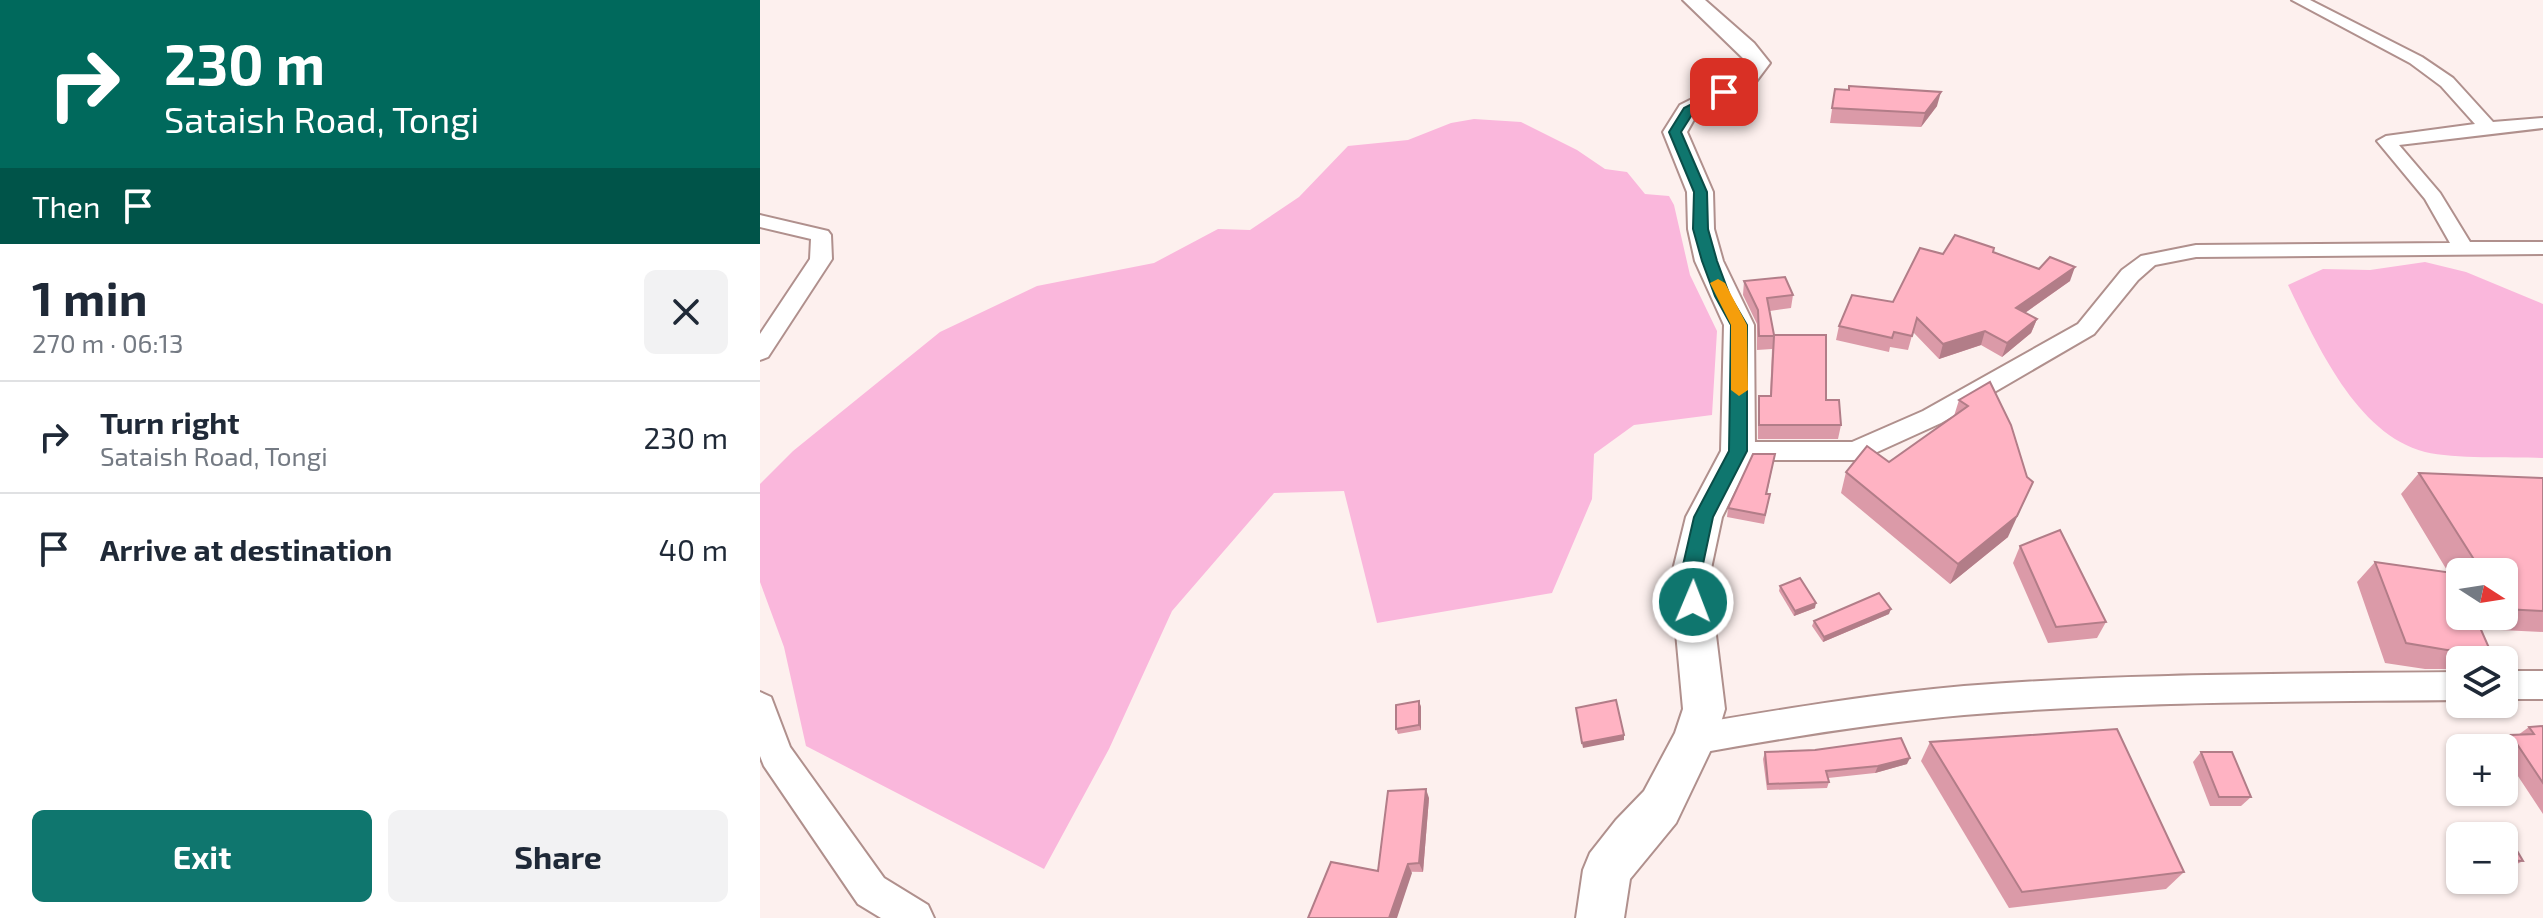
<!DOCTYPE html>
<meta charset="utf-8">
<style>
body{margin:0;font-family:"Exo 2",sans-serif;background:#f2f2f3;color:#1f2937;height:100vh;display:flex;flex-direction:column;font-size:30px;white-space:nowrap}
*{box-sizing:border-box;margin:0}
p{font-size:26px;color:#747a83}
.icon{flex:none;width:44px;height:44px;fill:none;stroke:currentColor;stroke-width:2;stroke-linecap:round;stroke-linejoin:round}
.map{position:relative;flex:1;overflow:hidden}
.details{display:flex;flex-direction:column;background:#fff;width:760px}
.details>*{flex:none}
.hud{background:#00695c;color:#fff;overflow:hidden}
.needle{width:52px;rotate:102deg}
.buttons{position:absolute;left:1686px;top:558px;display:grid;gap:16px}
.buttons a{display:grid;place-items:center;width:72px;height:72px;border-radius:12px;background:#fff;box-shadow:0 2px 6px #0004;font-size:40px}
.pin{position:absolute;display:grid;place-items:center;width:68px;height:68px;color:#fff;margin:-34px;border-radius:16px;box-shadow:0 4px 12px #0006}
.me{position:absolute;width:88px;margin:-44px;rotate:1deg;stroke-linejoin:round;filter:drop-shadow(0 0 6px #0008)}
.turn{display:flex;align-items:center;gap:28px;height:168px;padding:0 32px;font-size:36px}
.turn .icon{width:104px;height:104px;stroke-width:2.5}
.turn b{display:block;font-size:56px;line-height:68px}
.then{display:flex;align-items:center;height:76px;padding:0 32px;background:#0003;gap:16px;font-size:30px}
.round{display:grid;place-items:center;flex:none;width:84px;height:84px;border-radius:12px;background:#f2f2f3}
.summary{display:flex;align-items:center;justify-content:space-between;height:136px;padding:0 32px}
h1{font-size:48px;font-weight:700;line-height:60px}
.cta{display:flex;gap:16px;margin-top:auto;padding:16px 32px}
.cta a{flex:1;height:92px;border-radius:12px;background:#0f766e;color:#fff;font-size:32px;font-weight:700;line-height:92px;text-align:center}
.cta a+a{background:#f2f2f3;color:#1f2937}
ul{padding:0;list-style:none}
li{display:flex;align-items:center;gap:24px;height:112px;padding:0 32px;border-top:2px solid #e0e1e3}
li div{flex:1}
li b{display:block;font-size:30px}
li em{font-style:normal}
main{display:flex;flex:1;min-height:0}
.map>svg:first-child{display:block}
.water{fill:#fab7dc}
.lines{fill:none;stroke-linecap:round;stroke-linejoin:round}
.minor-casing{stroke:#b0908d;stroke-width:4}
.tertiary-casing{stroke:#b0908d;stroke-width:4}
.minor{fill:#fff;fill-rule:evenodd}
.tertiary{fill:#fff;fill-rule:evenodd}
.wall{fill:#db9aa8;fill-rule:evenodd}
.shaded-wall{fill:#b27d88}
.building{fill:#ffb3c3;stroke:#b27d88;stroke-width:2}
.route{fill:#0f766e;stroke:#0a4d48;stroke-width:2}
.slow{fill:#f59e0b}
</style>
<main>
<section class="details">
<div class="hud">
<div class="turn"><svg class="icon" aria-label="right" viewBox="0 0 24 24"><path d="M7 20v-9h11M14 6l5 5-5 5"/></svg><div><b>230 m</b>Sataish Road, Tongi</div></div>
<div class="then">Then<svg class="icon" aria-label="arrive" viewBox="0 0 24 24"><path d="M6 21V4h12l-3 4 3 4H6"/></svg></div>
</div>
<div class="summary"><div><h1>1 min</h1><p>270 m · 06:13</p></div><a class="round"><svg class="icon" aria-label="close" viewBox="0 0 24 24"><path d="M6 6l12 12M18 6L6 18"/></svg></a></div>
<ul>
<li><svg class="icon" aria-label="right" viewBox="0 0 24 24"><path d="M7 20v-9h11M14 6l5 5-5 5"/></svg><div><b>Turn right</b><p>Sataish Road, Tongi</p></div><em>230 m</em></li>
<li><svg class="icon" aria-label="arrive" viewBox="0 0 24 24"><path d="M6 21V4h12l-3 4 3 4H6"/></svg><div><b>Arrive at destination</b></div><em>40 m</em></li>
</ul>
<div class="cta"><a>Exit</a><a>Share</a></div>
</section>
<div class="map">
<svg width="1783" height="918" viewBox="0 0 1783 918">
<rect width="100%" height="100%" fill="#fdf0ee"/>
<!-- water -->
<g class="water">
<path d="M714 119 761 122 817 150 845 169 867 172 885 194 909 196 914 205 930 275 957 331 952 415 874 425 834 454 832 499 792 593 617 623 584 491 514 493 412 611 349 749 284 869 46 746 24 647 0 582V484L33 451 180 332 277 286 394 263 458 229 490 230 539 197 588 146 648 140 691 123Z"/>
<path d="M1665 262 1706 272 1783 304V458C1751 457 1695 459 1665 452 1596 434 1557 344 1528 285L1563 269 1610 270Z"/>
</g>
<g class="lines">
<!-- minor casing -->
<g class="minor-casing">
<g id="minor">
<path d="M1532 0H1550L1662 57 1693 78 1733 122 1783 118V128L1639 145 1680 193 1710 242H1783V254L1436 257 1395 265 1378 280 1334 334 1181 423 1104 458 1095 460H978L969 458 965 451 969 444 978 442H1092L1163 411 1318 324 1362 270 1381 256 1436 245 1690 243 1665 199 1617 141 1626 136 1715 124 1681 86 1650 63Z"/>
<path d="M0 215 68 231 71 235 72 259 8 357 0 360V334L50 259 51 239 0 227Z"/>
<rect x="1744" y="671" width="39" height="28"/>
<path d="M1700 672V700C1535 702 1369 701 1204 715 1113 723 1023 738 934 754L922 750 918 739 922 728 934 724C1024 709 1113 694 1204 686 1369 673 1535 674 1700 672Z"/>
<path d="M0 692 11 697 30 747 124 878 168 905 174 918H121L98 904 4 766 0 756Z"/>
</g>
</g>
<!-- tertiary casing -->
<g class="tertiary-casing">
<path id="tertiary" d="M923 0H945L994 43 1010 63 992 87 937 114 927 132 953 192 954 229 963 261 994 325 995 451 962 517 949 578 965 709 956 739 916 823 870 879 864 918H816L823 870 830 853 856 820 884 791 915 733 923 709 911 578 926 517 961 451 964 325 935 261 928 229 927 192 903 132 920 105 976 77 988 63Z"/>
</g>
<!-- minor -->
<use href="#minor" class="minor"/>
<!-- tertiary -->
<use href="#tertiary" class="tertiary"/>
</g>
<!-- wall -->
<g class="wall">
<path d="M1075 89 1177 106 1161 127 1070 123Z"/>
<path d="M1233 252 1310 281 1265 313 1277 319 1271 333 1242 357 1221 345 1179 359 1153 332 1148 350 1130 347 1129 352 1076 340 1079 326 1133 302 1183 254Z"/>
<path d="M984 281 1033 295 1031 308 1010 311 1014 335 1066 400 1081 425 1078 439H998V409L999 396H1010L1012 349 997 350V324L983 295Z"/>
<path d="M1230 382 1248 537 1190 584 1081 493 1086 472 1129 462 1194 416 1199 400Z"/>
<path d="M1015 454 1007 494H1010L1004 524 967 517 968 508Z"/>
<path d="M1659 473 1783 478V632L1720 629 1733 657 1729 660H1700V669H1665L1625 663 1597 582 1615 562 1688 572 1641 494ZM1700 572H1744V616H1700Z"/>
<path d="M1260 546 1346 622 1337 638 1288 643 1253 563Z"/>
<path d="M1020 586 1055 608 1034 616 1019 591Z"/>
<path d="M1129 614 1063 642 1052 626 1054 621Z"/>
<path d="M659 701 661 707V730L638 734 636 729Z"/>
<path d="M1783 726V814L1744 755V748H1739L1737 745 1751 735H1758L1769 727Z"/>
<path d="M1170 742 1424 872 1406 889 1249 908 1161 761Z"/>
<path d="M1005 752 1147 764 1115 773 1068 778 1069 782 1067 788 1007 790 1003 759Z"/>
<path d="M1441 752 1491 797 1481 806H1450L1433 762Z"/>
<path d="M669 798 663 872 618 871Z"/>
<path d="M1709 830 1746 832 1763 861 1755 865H1744V836H1703L1702 835Z"/>
</g>
<!-- shaded-wall -->
<g class="shaded-wall">
<path d="M1181 92 1177 106 1161 127 1165 113Z"/>
<path d="M1315 267 1310 281 1252 322 1256 308Z"/>
<path d="M1277 319 1271 333 1242 357 1247 343Z"/>
<path d="M1225 331 1221 345 1179 359 1183 344Z"/>
<path d="M1273 482 1248 537 1190 584 1198 564Z"/>
<path d="M1056 603 1055 608 1034 616 1035 611Z"/>
<path d="M1131 609 1129 614 1063 642 1064 637Z"/>
<path d="M659 701 661 707V730L659 725Z"/>
<path d="M864 735V740L823 748 822 743Z"/>
<path d="M1150 758 1147 764 1115 773 1118 766Z"/>
<path d="M666 789 669 798 663 872 659 863Z"/>
<path d="M648 864 652 873 637 918H629Z"/>
</g>
<!-- building -->
<g class="building">
<path d="M1089 86 1181 92 1165 113 1072 108 1075 89 1089 90Z"/>
<path d="M1195 235 1234 248 1233 252 1279 269 1290 257 1315 267 1256 308 1277 319 1247 343 1225 331 1183 344 1157 318 1152 336 1134 332 1132 338 1079 326 1092 295 1133 302 1160 248 1183 254Z"/>
<path d="M1025 277 1033 295 1007 298 1014 335H1066V400H1079L1081 425H999V396H1011L1014 336H999L998 310 984 281Z"/>
<path d="M1230 382 1251 425 1267 477 1273 482 1257 516 1198 564 1086 472 1107 446 1129 462 1208 406 1199 400Z"/>
<path d="M993 454H1015L1006 494H1010L1005 515 968 508Z"/>
<path d="M1659 473 1783 478V611L1744 609V572H1722Z"/>
<path d="M1300 530 1346 622 1296 627 1260 546Z"/>
<path d="M1615 562 1700 574V616H1715L1733 657 1726 656 1723 649 1687 650 1646 643Z"/>
<path d="M1040 578 1056 603 1035 611 1020 586Z"/>
<path d="M1119 593 1131 609 1064 637 1054 621Z"/>
<path d="M856 700 864 735 822 743 816 708Z"/>
<path d="M659 701V725L636 729V705Z"/>
<path d="M1783 726V783L1751 735 1774 734 1769 727Z"/>
<path d="M1357 729 1424 872 1262 892 1170 742Z"/>
<path d="M1141 738 1150 758 1118 766 1066 771 1069 782 1008 784 1005 752 1055 750Z"/>
<path d="M1441 752H1472L1491 797H1459Z"/>
<path d="M666 789 659 863 648 864 629 918H548L571 862 618 871 628 791Z"/>
<path d="M1709 830 1746 832 1763 861 1744 860V836H1712Z"/>
</g>
<!-- route -->
<path class="route" d="M964 88 970 92 968 95 933 113 921 132 947 192 948 229 957 261 970 296 987 325V451L953 517 940 578 943 602 940 608 933 611 925 608 920 578 934 517 969 451 971 325 955 296 942 261 933 229 934 192 909 132 924 108Z"/>
<!-- slow -->
<path class="slow" d="M958 279 965 283 987 325 988 390 979 396 971 390V325L950 283Z"/>
</svg>
<div class="buttons">
<a><svg class="needle" viewBox="-14 -14 28 28"><path d="M0-13l5 13h-10z" fill="#e53935"/><path d="M0 13l5-13h-10z" fill="#747a83"/></svg></a>
<a><svg class="icon" aria-label="layers" viewBox="0 0 24 24"><path d="M12 4l9 5-9 5-9-5zM3 14l9 5 9-5"/></svg></a>
<a>+</a>
<a>−</a>
</div>
<div class="pin" style="left:964px;top:92px;background:#d93025"><svg class="icon" aria-label="arrive" viewBox="0 0 24 24"><path d="M6 21V4h12l-3 4 3 4H6"/></svg></div>
<svg class="me" style="left:933px;top:602px" viewBox="-20 -20 40 40"><circle r="17" fill="#0f766e" stroke="#fff" stroke-width="3"/><path d="M0-11L8 9 0 5-8 9z" fill="#fff"/></svg>
</div>
</main>
